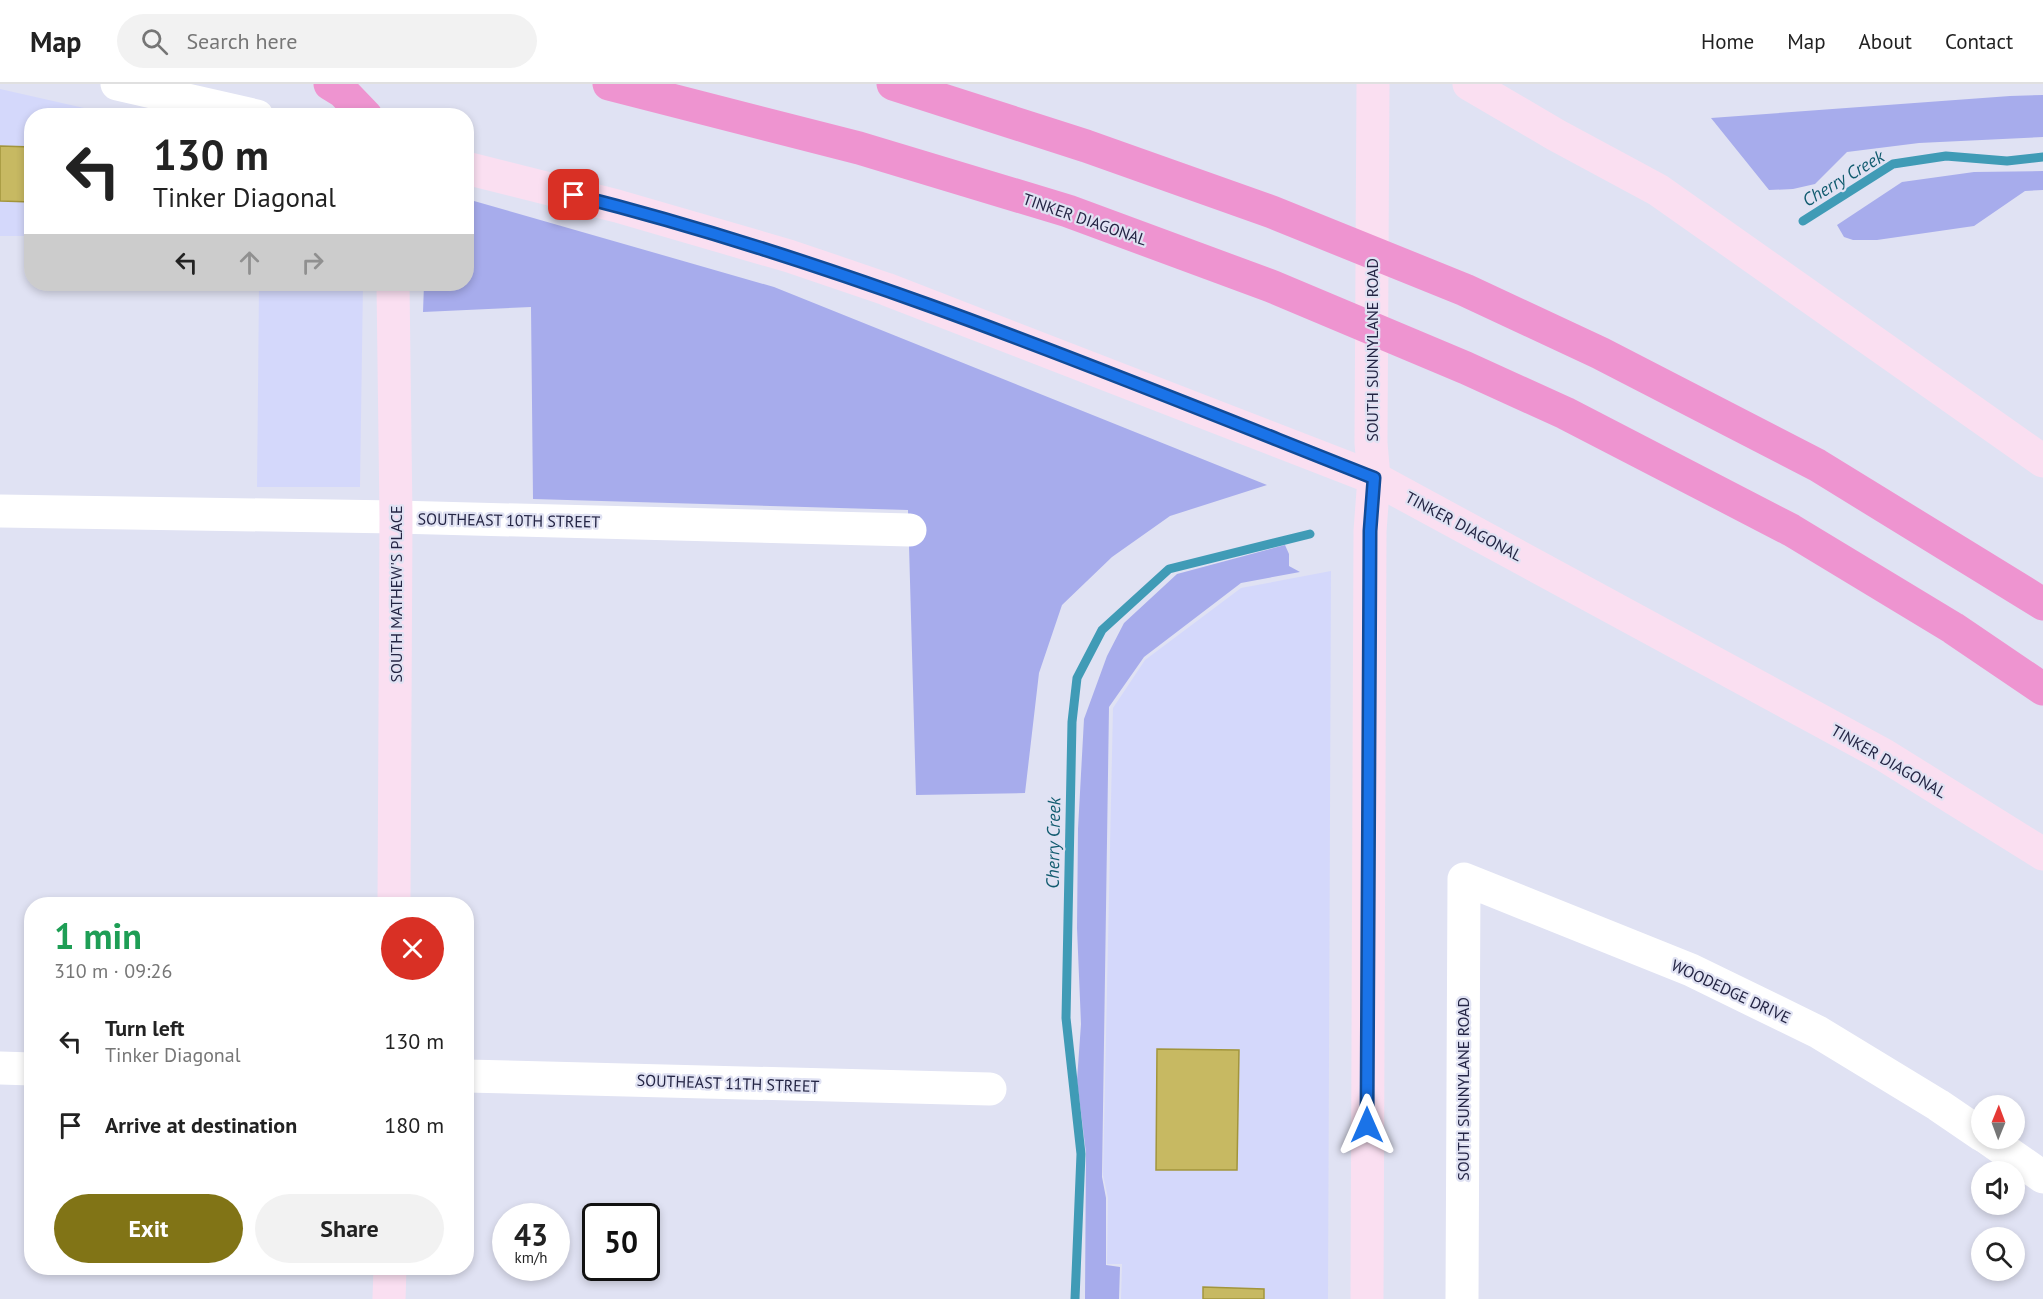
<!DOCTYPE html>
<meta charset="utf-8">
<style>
body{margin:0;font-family:"PT Sans",sans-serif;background:#f2f2f2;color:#222;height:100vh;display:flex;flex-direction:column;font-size:22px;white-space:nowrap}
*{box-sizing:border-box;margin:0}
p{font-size:20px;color:#767676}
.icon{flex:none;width:33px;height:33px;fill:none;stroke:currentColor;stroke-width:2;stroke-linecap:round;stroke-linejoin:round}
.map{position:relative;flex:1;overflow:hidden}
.sheet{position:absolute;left:24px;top:813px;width:450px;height:378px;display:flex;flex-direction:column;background:#fff;border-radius:24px;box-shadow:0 3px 9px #0003}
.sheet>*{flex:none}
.top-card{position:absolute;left:24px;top:24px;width:450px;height:183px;border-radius:24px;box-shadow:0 3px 9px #0003;background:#fff;color:#222;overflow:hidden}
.needle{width:39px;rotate:1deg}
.buttons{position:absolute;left:1971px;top:1011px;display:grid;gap:12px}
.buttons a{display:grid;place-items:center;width:54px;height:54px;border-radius:50%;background:#fff;box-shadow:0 3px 9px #0003;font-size:30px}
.speed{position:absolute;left:492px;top:1119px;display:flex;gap:12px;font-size:30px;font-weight:700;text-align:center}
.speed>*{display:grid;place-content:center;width:78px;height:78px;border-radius:50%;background:#fff;box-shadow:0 3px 9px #0003;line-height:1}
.speed small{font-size:15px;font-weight:400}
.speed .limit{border:3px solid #111;border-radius:9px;background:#fff;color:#111}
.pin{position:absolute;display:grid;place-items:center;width:51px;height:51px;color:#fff;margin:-26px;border-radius:12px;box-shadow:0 3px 9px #0006}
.me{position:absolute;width:66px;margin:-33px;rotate:0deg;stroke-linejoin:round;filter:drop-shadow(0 0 4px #0008)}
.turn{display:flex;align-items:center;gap:21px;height:126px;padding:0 30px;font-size:27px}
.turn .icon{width:78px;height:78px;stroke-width:2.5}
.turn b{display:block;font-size:42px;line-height:51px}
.lanes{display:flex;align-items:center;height:57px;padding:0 30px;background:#0003;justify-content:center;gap:30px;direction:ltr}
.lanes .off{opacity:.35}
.round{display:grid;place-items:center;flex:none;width:63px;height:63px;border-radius:32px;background:#f2f2f2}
.head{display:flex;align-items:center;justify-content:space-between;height:102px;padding:0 30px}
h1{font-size:36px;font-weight:600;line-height:45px;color:#1e9e55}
.primary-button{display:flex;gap:12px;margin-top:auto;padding:12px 30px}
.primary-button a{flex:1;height:69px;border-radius:36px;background:#817416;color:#fff;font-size:24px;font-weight:600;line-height:69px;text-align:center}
.primary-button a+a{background:#f2f2f2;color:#222}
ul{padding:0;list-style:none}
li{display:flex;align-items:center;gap:18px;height:84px;padding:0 30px}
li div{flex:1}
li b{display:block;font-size:22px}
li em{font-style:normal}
header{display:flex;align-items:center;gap:36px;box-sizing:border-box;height:84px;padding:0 30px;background:#fff;border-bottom:2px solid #e0e0e0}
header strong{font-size:28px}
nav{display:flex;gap:33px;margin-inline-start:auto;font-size:21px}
.search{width:420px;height:54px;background:#f2f2f2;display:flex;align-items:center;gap:15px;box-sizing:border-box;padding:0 21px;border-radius:33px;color:#767676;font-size:22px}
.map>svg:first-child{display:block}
.built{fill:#d4d8fb}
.green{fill:#a7acec}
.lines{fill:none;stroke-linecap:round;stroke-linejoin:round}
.stream{stroke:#409bb6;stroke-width:9}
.building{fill:#c7b962;stroke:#a2953c;stroke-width:1.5}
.street{stroke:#fff;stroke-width:33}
.secondary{stroke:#fadff1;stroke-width:33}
.highway{stroke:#ee94d0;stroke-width:33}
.route-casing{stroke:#114b97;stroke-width:15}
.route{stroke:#1a73e8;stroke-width:10}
.labels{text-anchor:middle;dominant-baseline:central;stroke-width:4.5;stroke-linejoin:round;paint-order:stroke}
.street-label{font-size:16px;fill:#242544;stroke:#e0e2f3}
.water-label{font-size:18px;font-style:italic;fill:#115b6f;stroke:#e0e2f3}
</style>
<header>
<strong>Map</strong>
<div class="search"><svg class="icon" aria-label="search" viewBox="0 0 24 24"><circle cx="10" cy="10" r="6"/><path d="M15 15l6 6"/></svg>Search here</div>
<nav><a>Home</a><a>Map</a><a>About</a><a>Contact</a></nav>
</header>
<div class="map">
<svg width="2043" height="1215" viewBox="0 0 2043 1215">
<rect width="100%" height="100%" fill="#e0e2f3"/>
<!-- built -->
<g class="built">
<path d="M0 5 115 31 32 32 31 152H0Z"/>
<path d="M259 200H363L360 403H257Z"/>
<path d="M1331 487 1328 1215H1121L1122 1180H1107L1108 1114 1103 1091 1113 624 1145 576 1241 504Z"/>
</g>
<!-- green -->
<g class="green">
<path d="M2043 11V53L1919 59 1847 68 1815 100 1793 105 1769 106 1711 34 2010 12Z"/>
<path d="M2043 87V106L2025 107 1974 142 1877 156H1853L1844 153 1837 141 1902 98 1974 88Z"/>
<path d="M467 115 774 203 1267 401 1170 432 1112 473 1062 521 1039 589 1025 709 916 711 908 426 533 415 531 223 423 228 424 200H466Z"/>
<path d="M1285 461 1289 470V482L1300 488 1241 499 1144 573 1109 623 1102 1093 1106 1114V1181L1120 1183 1119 1215H1085L1086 1069 1077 996 1081 940 1077 844 1078 745 1084 635 1107 572 1124 539 1177 490Z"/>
</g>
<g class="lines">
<!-- stream -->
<g class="stream">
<path d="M1803 137 1893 80 1946 72 2007 77 2043 73"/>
<path d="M1075 1215 1081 1070 1066 934 1072 638 1077 594 1102 546 1169 485 1310 450"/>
</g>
</g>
<!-- building -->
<g class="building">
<path d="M0 62 32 63V118L0 117Z"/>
<path d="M1157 965 1239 966 1237 1086H1156Z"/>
<path d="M1203 1203 1264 1205V1215H1203Z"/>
</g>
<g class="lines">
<!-- street -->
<g class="street">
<path d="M117 0 257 32"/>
<path d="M0 427 396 433 910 446"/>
<path d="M0 984 32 985"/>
<path d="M466 992 990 1005"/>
<path d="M1987 1054 2043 1093"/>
<path d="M1462 1215 1464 795 1691 886 1818 948 1938 1021 1982 1051"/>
</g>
<!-- secondary -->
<g class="secondary">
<path d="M1469 0 1556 51 1658 106 2043 377"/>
<path d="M466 84 617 122 789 172 886 205 1374 394 1884 671 2043 770"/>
<path d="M393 200 396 433 394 820"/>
<path d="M389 1215 390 1184"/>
<path d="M1367 1215 1370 447 1374 394 1371 359 1373 0"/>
</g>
<!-- highway -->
<g class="highway">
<path d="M330 0 343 8 366 32"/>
<path d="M609 0 859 64 1068 127 1271 202 1466 284 1565 329 1791 446 1953 544 2043 605"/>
<path d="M893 0 1086 62 1272 128 1465 206 1600 269 1817 381 2043 520"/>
</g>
</g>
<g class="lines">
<!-- route casing -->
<g class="route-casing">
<path id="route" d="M574 111C849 180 1111 290 1374 394L1370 447 1367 1041"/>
</g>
<!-- route -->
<use href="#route" class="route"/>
</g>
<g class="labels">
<!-- street labels -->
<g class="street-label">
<text transform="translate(1085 135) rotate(19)">TINKER DIAGONAL</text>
<text transform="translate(1372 266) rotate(-90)">SOUTH SUNNYLANE ROAD</text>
<text transform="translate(509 436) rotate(1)">SOUTHEAST 10TH STREET</text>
<text transform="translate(1464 442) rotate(28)">TINKER DIAGONAL</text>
<text transform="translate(396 510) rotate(-90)">SOUTH MATHEW'S PLACE</text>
<text transform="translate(1889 677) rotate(30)">TINKER DIAGONAL</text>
<text transform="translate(1731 907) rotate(25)">WOODEDGE DRIVE</text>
<text transform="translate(728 999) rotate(2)">SOUTHEAST 11TH STREET</text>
<text transform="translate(1463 1005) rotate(-90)">SOUTH SUNNYLANE ROAD</text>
</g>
<!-- water labels -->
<g class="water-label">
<text transform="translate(1843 94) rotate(-31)">Cherry Creek</text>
<text transform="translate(1053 759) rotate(-89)">Cherry Creek</text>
</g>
</g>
</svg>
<div class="buttons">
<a><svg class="needle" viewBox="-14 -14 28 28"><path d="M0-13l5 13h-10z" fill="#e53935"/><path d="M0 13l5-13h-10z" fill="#767676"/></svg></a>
<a><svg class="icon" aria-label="sound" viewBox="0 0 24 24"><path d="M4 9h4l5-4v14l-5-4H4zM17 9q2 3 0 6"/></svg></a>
<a><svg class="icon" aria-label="search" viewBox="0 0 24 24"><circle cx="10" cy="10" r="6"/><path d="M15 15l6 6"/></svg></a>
</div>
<div class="speed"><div>43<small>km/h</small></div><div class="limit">50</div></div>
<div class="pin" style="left:574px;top:111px;background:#d93025"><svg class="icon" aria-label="arrive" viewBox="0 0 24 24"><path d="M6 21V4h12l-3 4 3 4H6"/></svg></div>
<svg class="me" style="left:1367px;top:1041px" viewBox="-20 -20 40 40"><path d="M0-17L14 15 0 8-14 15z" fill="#1a73e8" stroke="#fff" stroke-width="4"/></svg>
<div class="top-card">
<div class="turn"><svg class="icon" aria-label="left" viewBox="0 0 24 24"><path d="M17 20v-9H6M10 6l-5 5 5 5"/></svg><div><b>130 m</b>Tinker Diagonal</div></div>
<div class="lanes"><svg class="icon" aria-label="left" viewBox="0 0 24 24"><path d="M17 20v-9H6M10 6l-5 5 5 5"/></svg><svg class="icon off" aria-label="ahead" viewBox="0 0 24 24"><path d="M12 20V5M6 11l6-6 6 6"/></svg><svg class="icon off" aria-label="right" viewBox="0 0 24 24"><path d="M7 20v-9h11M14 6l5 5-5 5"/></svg></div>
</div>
<section class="sheet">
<div class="head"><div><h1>1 min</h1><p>310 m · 09:26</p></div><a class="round" style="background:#d93025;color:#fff"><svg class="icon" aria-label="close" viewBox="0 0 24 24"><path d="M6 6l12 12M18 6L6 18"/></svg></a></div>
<ul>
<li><svg class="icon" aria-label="left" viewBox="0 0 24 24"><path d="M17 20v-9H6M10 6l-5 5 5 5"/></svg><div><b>Turn left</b><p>Tinker Diagonal</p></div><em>130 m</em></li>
<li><svg class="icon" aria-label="arrive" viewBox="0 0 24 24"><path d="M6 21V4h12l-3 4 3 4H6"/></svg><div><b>Arrive at destination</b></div><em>180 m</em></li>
</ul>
<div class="primary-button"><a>Exit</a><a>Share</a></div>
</section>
</div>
